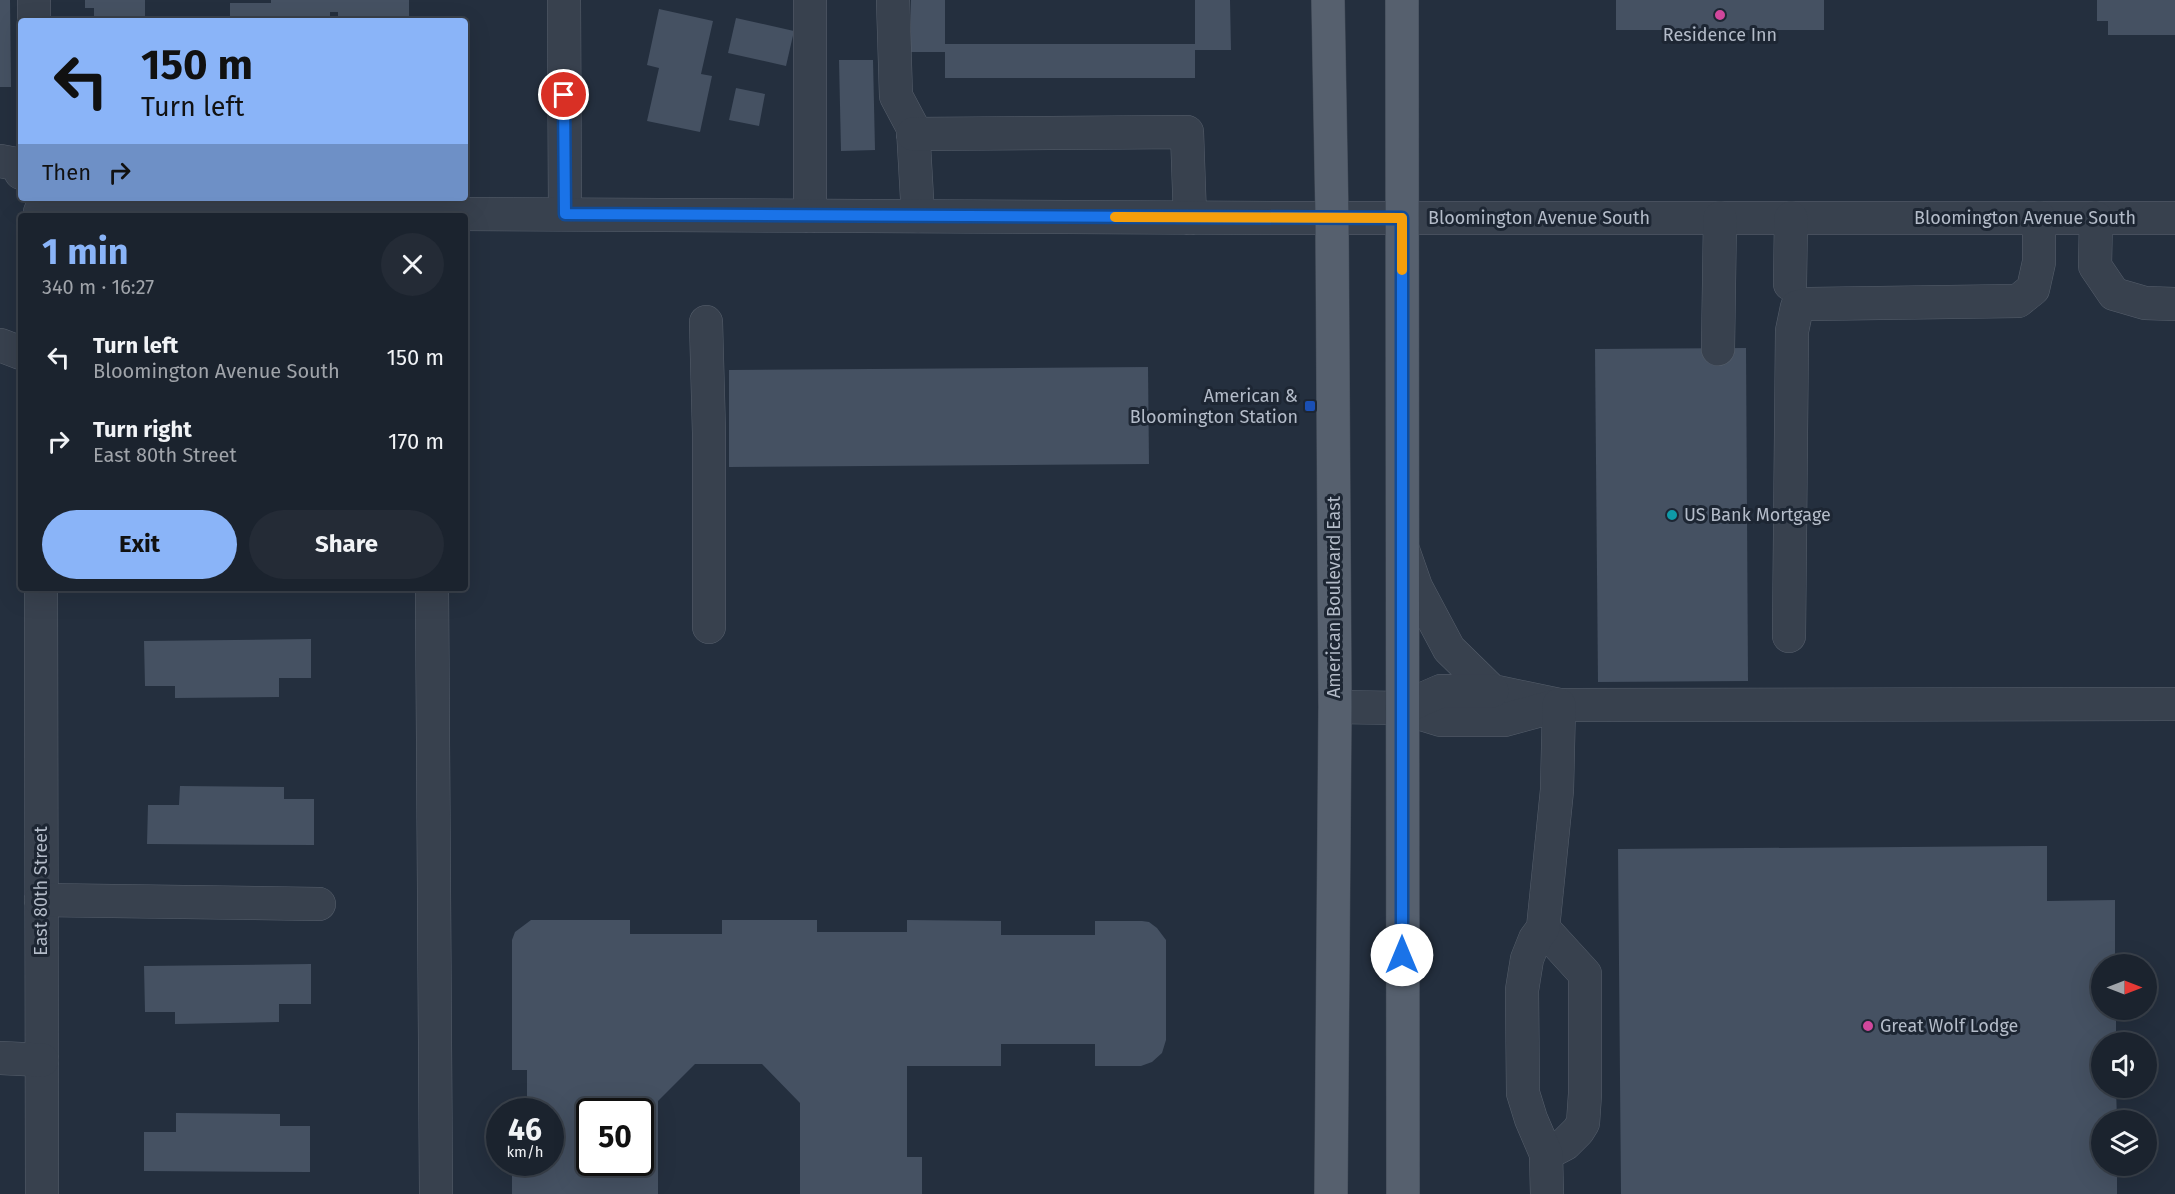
<!DOCTYPE html>
<meta charset="utf-8">
<style>
body{margin:0;font-family:"Fira Sans",sans-serif;background:#242b36;color:#f1f3f6;height:100vh;display:flex;flex-direction:column;font-size:22px;white-space:nowrap}
*{box-sizing:border-box;margin:0}
p{font-size:20px;color:#a0a4aa}
.icon{flex:none;width:33px;height:33px;fill:none;stroke:currentColor;stroke-width:2;stroke-linecap:round;stroke-linejoin:round}
.map{position:relative;flex:1;overflow:hidden}
.sheet{position:absolute;left:18px;top:213px;width:450px;height:378px;display:flex;flex-direction:column;background:#1b232e;border-radius:6px;box-shadow:0 6px 24px #0002,0 0 0 2px #39404a}
.sheet>*{flex:none}
.hud{position:absolute;left:18px;top:18px;width:450px;height:183px;border-radius:6px;box-shadow:0 6px 24px #0002,0 0 0 2px #39404a;background:#8ab4f8;color:#111;overflow:hidden}
.needle{width:39px;rotate:90deg}
.tools{position:absolute;left:2091px;top:954px;display:grid;gap:12px}
.tools a{display:grid;place-items:center;width:66px;height:66px;border-radius:50%;background:#1b232e;box-shadow:0 6px 24px #0002,0 0 0 2px #39404a;font-size:30px}
.speed{position:absolute;left:486px;top:1098px;display:flex;gap:12px;font-size:30px;font-weight:700;text-align:center}
.speed>*{display:grid;place-content:center;width:78px;height:78px;border-radius:50%;background:#1b232e;box-shadow:0 6px 24px #0002,0 0 0 2px #39404a;line-height:1}
.speed small{font-size:15px;font-weight:400}
.speed .limit{border:3px solid #111;border-radius:9px;background:#fff;color:#111}
.pin{position:absolute;display:grid;place-items:center;width:51px;height:51px;color:#fff;margin:-26px;border:3px solid #fff;border-radius:50%;box-shadow:0 2px 6px #0007}
.me{position:absolute;width:66px;margin:-33px;rotate:0deg;stroke-linejoin:round;filter:drop-shadow(0 0 4px #0008)}
.turn{display:flex;align-items:center;gap:21px;height:126px;padding:0 24px;font-size:27px}
.turn .icon{width:78px;height:78px;stroke-width:2.5}
.turn b{display:block;font-size:42px;line-height:51px}
.then{display:flex;align-items:center;height:57px;padding:0 24px;background:#0003;gap:12px;font-size:22px}
.round{display:grid;place-items:center;flex:none;width:63px;height:63px;border-radius:32px;background:#242b36}
.overview{display:flex;align-items:center;justify-content:space-between;height:102px;padding:0 24px}
h1{font-size:36px;font-weight:700;line-height:45px;color:#8ab4f8}
.primary-button{display:flex;gap:12px;margin-top:auto;padding:12px 24px}
.primary-button a{flex:1;height:69px;border-radius:36px;background:#8ab4f8;color:#111;font-size:24px;font-weight:700;line-height:69px;text-align:center}
.primary-button a+a{background:#242b36;color:#f1f3f6}
ul{padding:0;list-style:none}
li{display:flex;align-items:center;gap:18px;height:84px;padding:0 24px}
li div{flex:1}
li b{display:block;font-size:22px}
li em{font-style:normal}
.map>svg:first-child{display:block}
.building{fill:#455162;fill-rule:evenodd}
.lines{fill:none;stroke-linecap:round;stroke-linejoin:round}
.minor-casing{stroke:#565f6c;stroke-width:34}
.major-casing{stroke:#414a57;stroke-width:34}
.minor{stroke:#38414e;stroke-width:33}
.major{stroke:#56606e;stroke-width:33}
.route-casing{stroke:#114b97;stroke-width:15}
.route{stroke:#1a73e8;stroke-width:10}
.slow{stroke:#f59e0b;stroke-width:10}
.hotel-dot{fill:#d1479c;stroke:#1d2633;stroke-width:2}
.transit-dot{fill:#1a4fb4;stroke:#1d2633;stroke-width:2}
.culture-dot{fill:#0f9aa8;stroke:#1d2633;stroke-width:2}
.labels{text-anchor:middle;dominant-baseline:central;stroke-width:6;stroke-linejoin:round;paint-order:stroke}
.poi-label{font-size:18px;fill:#b4bcc9;stroke:#1d2633;text-anchor:start}
.street-label{font-size:18px;fill:#b4bcc9;stroke:#1d2633}
</style>
<div class="map">
<svg width="2175" height="1194" viewBox="0 0 2175 1194">
<rect width="100%" height="100%" fill="#242f3e"/>
<!-- building -->
<g class="building">
<path d="M0 0H10L11 87H0Z"/>
<path d="M85 0H145V19H150V21H94V8H85Z"/>
<path d="M271 0H409V21H338V12H330V21H230V3H271Z"/>
<path d="M911 0H945V44H1195V0H1230L1231 50H1195V78H945V52H911Z"/>
<rect x="1616" y="0" width="208" height="30"/>
<path d="M2097 0H2175V35H2108V21H2097Z"/>
<path d="M659 9 713 21 701 74 712 76 700 132 647 121 659 68 647 65Z"/>
<path d="M736 18 794 31 786 66 728 53Z"/>
<path d="M839 60H873L875 150 841 151Z"/>
<path d="M736 88 765 94 759 126 729 120Z"/>
<path d="M1746 348 1748 681 1598 682 1595 349Z"/>
<path d="M1148 367 1149 464 729 467V370Z"/>
<path d="M311 639V678H279V697L175 698V686H145L144 641Z"/>
<path d="M180 786 284 787V799H314V845L147 844 148 805H179Z"/>
<path d="M2047 846V901L2115 900V964H2102V1010H2116V1042H2102V1088H2116L2117 1120H2102V1166H2117V1194H1621L1618 849Z"/>
<path d="M531 920H630V934H722V920H817V932H907V920L1001 921V935H1095V921H1142L1149 922 1157 928 1166 940V1040L1162 1053 1152 1062 1141 1066H1095V1044H1001V1066H907V1157H922V1194H800V1103L762 1064H695L658 1101V1194H512V1162H550V1112H527V1070H512V940L515 932ZM590 1112H640V1162H590Z"/>
<path d="M311 964V1004H279V1022L175 1024V1012H145L144 966Z"/>
<path d="M176 1113 280 1114V1126H310V1172L144 1171V1132H176Z"/>
</g>
<g class="lines">
<!-- minor casing -->
<g class="minor-casing">
<g id="minor">
<path d="M34 0V21"/>
<path d="M564 0 565 214"/>
<path d="M810 0V216"/>
<path d="M893 0 896 96 913 128 918 216"/>
<path d="M913 134 1187 132 1190 218"/>
<path d="M0 161 16 164 21 173"/>
<path d="M40 212 1296 218H2175"/>
<path d="M2096 218 2095 266 2114 294 2145 303 2175 304"/>
<path d="M1790 284 1791 218"/>
<path d="M706 322 709 433V627"/>
<path d="M0 345 21 353"/>
<path d="M1718 349 1720 218"/>
<path d="M1403 550 1416 587 1449 649 1492 691 1559 705 2175 704"/>
<path d="M41 588 42 1194"/>
<path d="M432 588 436 1194"/>
<path d="M1789 636 1792 331 1797 307 1810 304 2018 301 2033 289 2039 262V218"/>
<path d="M1335 707 1402 708 1441 720H1504L1552 707"/>
<path d="M1402 708 1441 691H1492"/>
<path d="M41 900 319 904"/>
<path d="M1543 928 1585 974V1094L1583 1123 1578 1131 1565 1144 1546 1154"/>
<path d="M0 1058 42 1060"/>
<path d="M1547 1194 1546 1154 1531 1119 1523 1093 1522 990 1527 959 1535 939 1543 928 1557 790 1559 705"/>
</g>
</g>
<!-- major casing -->
<g class="major-casing">
<g id="major">
<path d="M1328 0 1332 218 1335 707 1331 1194"/>
<path d="M1402 0 1403 1194"/>
</g>
</g>
<!-- minor -->
<use href="#minor" class="minor"/>
<!-- major -->
<use href="#major" class="major"/>
</g>
<g class="lines">
<!-- route casing -->
<g class="route-casing">
<path id="route" d="M564 95 565 214 1402 218V955"/>
</g>
<!-- route -->
<use href="#route" class="route"/>
<!-- slow -->
<path class="slow" d="M1115 217 1402 218V270"/>
</g>
<!-- markers -->
<g class="hotel-dot">
<circle cx="1720" cy="15" r="6"/>
<circle cx="1868" cy="1026" r="6"/>
</g>
<rect class="transit-dot" x="1304" y="400" width="12" height="12" rx="3"/>
<circle class="culture-dot" cx="1672" cy="515" r="6"/>
<g class="labels">
<!-- poi labels -->
<g class="poi-label">
<text x="1720" y="35" text-anchor="middle">Residence Inn</text>
<text x="1298" y="396" text-anchor="end">American &amp;<tspan x="1298" dy="21">Bloomington Station</tspan></text>
<text x="1684" y="515">US Bank Mortgage</text>
<text x="1880" y="1026">Great Wolf Lodge</text>
</g>
<!-- street labels -->
<g class="street-label">
<text x="1539" y="218">Bloomington Avenue South</text>
<text x="2025" y="218">Bloomington Avenue South</text>
<text transform="translate(1334 597) rotate(-90)">American Boulevard East</text>
<text transform="translate(41 891) rotate(-90)">East 80th Street</text>
</g>
</g>
</svg>
<div class="tools">
<a><svg class="needle" viewBox="-14 -14 28 28"><path d="M0-13l5 13h-10z" fill="#e53935"/><path d="M0 13l5-13h-10z" fill="#a0a4aa"/></svg></a>
<a><svg class="icon" aria-label="sound" viewBox="0 0 24 24"><path d="M4 9h4l5-4v14l-5-4H4zM17 9q2 3 0 6"/></svg></a>
<a><svg class="icon" aria-label="layers" viewBox="0 0 24 24"><path d="M12 4l9 5-9 5-9-5zM3 14l9 5 9-5"/></svg></a>
</div>
<div class="speed"><div>46<small>km/h</small></div><div class="limit">50</div></div>
<div class="pin" style="left:564px;top:95px;background:#d93025"><svg class="icon" aria-label="arrive" viewBox="0 0 24 24"><path d="M6 21V4h12l-3 4 3 4H6"/></svg></div>
<svg class="me" style="left:1402px;top:955px" viewBox="-20 -20 40 40"><circle r="19" fill="#fff"/><path d="M0-13L10 11 0 6-10 11z" fill="#1a73e8"/></svg>
<div class="hud">
<div class="turn"><svg class="icon" aria-label="left" viewBox="0 0 24 24"><path d="M17 20v-9H6M10 6l-5 5 5 5"/></svg><div><b>150 m</b>Turn left</div></div>
<div class="then">Then<svg class="icon" aria-label="right" viewBox="0 0 24 24"><path d="M7 20v-9h11M14 6l5 5-5 5"/></svg></div>
</div>
<section class="sheet">
<div class="overview"><div><h1>1 min</h1><p>340 m · 16:27</p></div><a class="round"><svg class="icon" aria-label="close" viewBox="0 0 24 24"><path d="M6 6l12 12M18 6L6 18"/></svg></a></div>
<ul>
<li><svg class="icon" aria-label="left" viewBox="0 0 24 24"><path d="M17 20v-9H6M10 6l-5 5 5 5"/></svg><div><b>Turn left</b><p>Bloomington Avenue South</p></div><em>150 m</em></li>
<li><svg class="icon" aria-label="right" viewBox="0 0 24 24"><path d="M7 20v-9h11M14 6l5 5-5 5"/></svg><div><b>Turn right</b><p>East 80th Street</p></div><em>170 m</em></li>
</ul>
<div class="primary-button"><a>Exit</a><a>Share</a></div>
</section>
</div>
